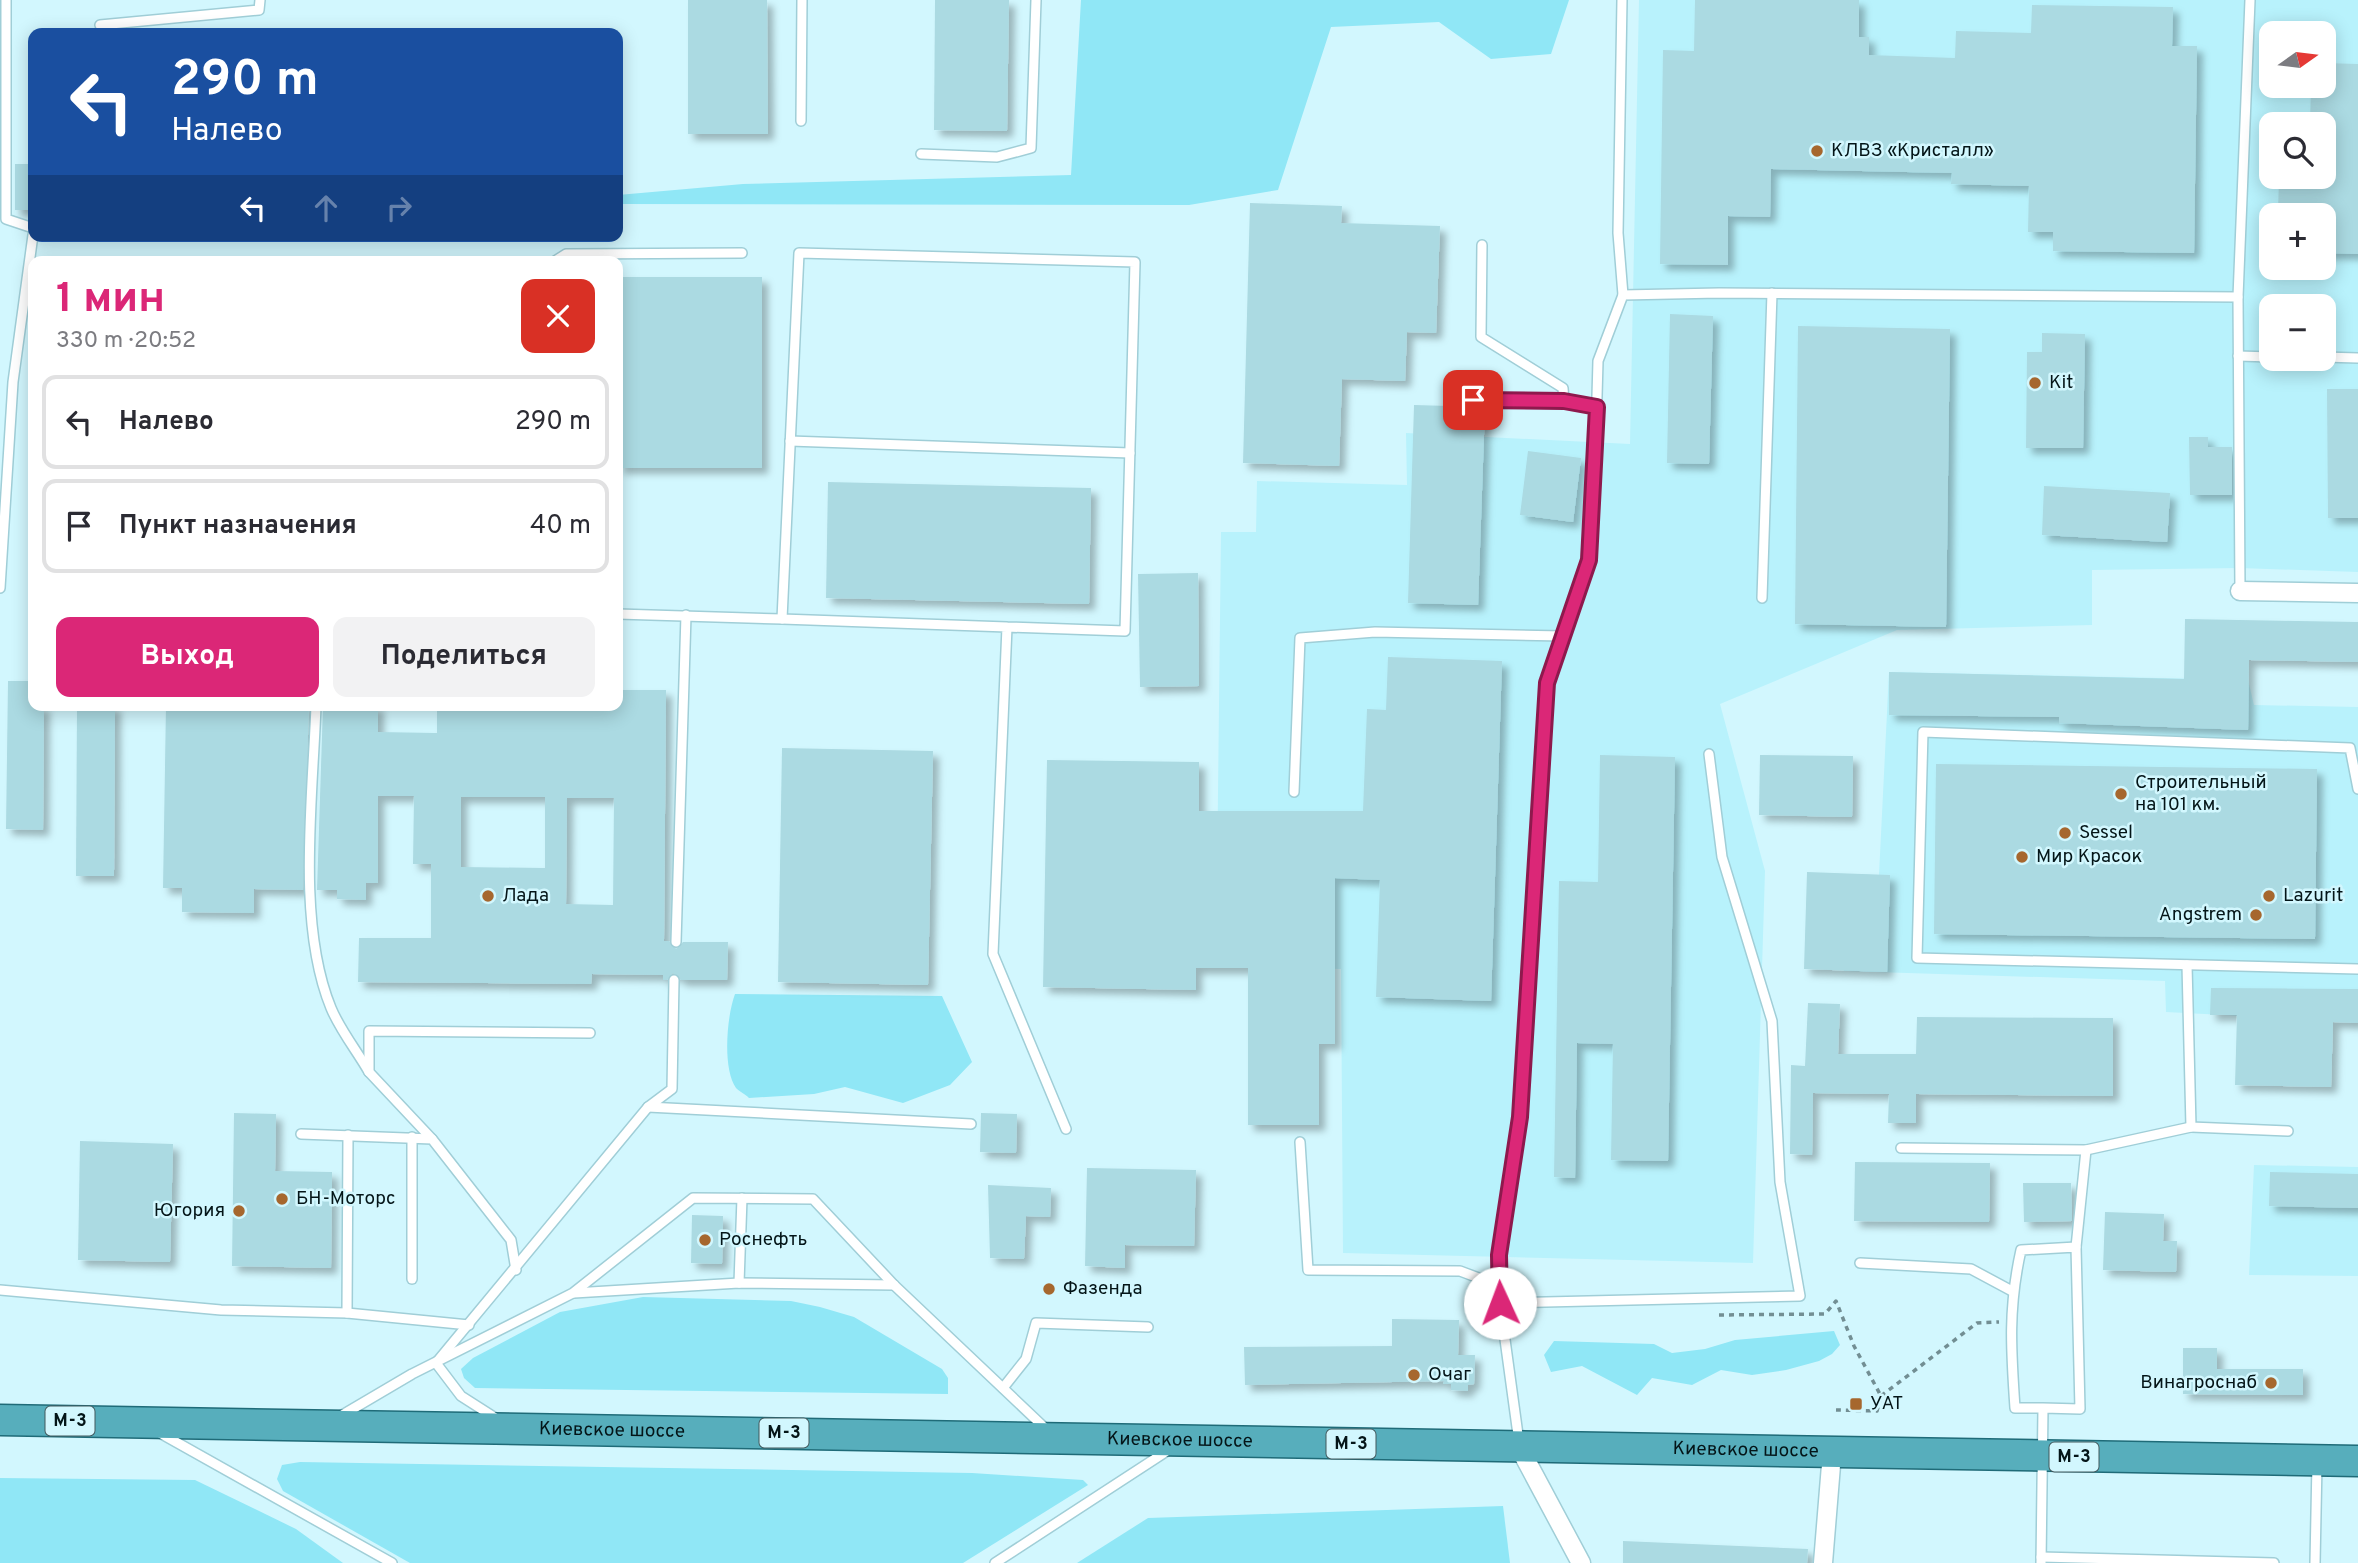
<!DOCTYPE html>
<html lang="ru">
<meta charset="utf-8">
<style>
body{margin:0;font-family:Overpass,sans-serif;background:#f2f2f3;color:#2b2b33;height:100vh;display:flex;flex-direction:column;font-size:26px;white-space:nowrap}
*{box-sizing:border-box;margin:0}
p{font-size:23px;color:#7c7c81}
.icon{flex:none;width:38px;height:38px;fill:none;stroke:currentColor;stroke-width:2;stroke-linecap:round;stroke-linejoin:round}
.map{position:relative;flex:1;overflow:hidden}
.panel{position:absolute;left:28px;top:256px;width:595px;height:455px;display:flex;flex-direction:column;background:#fff;border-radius:14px;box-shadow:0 4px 18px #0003}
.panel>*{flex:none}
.banner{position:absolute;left:28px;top:28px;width:595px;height:214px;border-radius:14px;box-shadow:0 4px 18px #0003;background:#1a4fa0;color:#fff;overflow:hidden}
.needle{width:46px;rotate:76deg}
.controls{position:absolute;left:2259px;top:21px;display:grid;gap:14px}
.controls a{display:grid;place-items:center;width:77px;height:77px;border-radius:14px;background:#fff;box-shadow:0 4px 18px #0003;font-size:35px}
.pin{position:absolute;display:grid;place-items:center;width:60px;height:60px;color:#fff;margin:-30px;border-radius:14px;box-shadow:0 4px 10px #0006}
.me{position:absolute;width:77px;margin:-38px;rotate:358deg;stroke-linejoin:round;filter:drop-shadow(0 0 5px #0008)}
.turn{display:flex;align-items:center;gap:24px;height:147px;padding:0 28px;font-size:32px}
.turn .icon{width:91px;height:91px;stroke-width:2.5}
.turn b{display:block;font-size:49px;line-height:60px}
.lanes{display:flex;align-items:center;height:66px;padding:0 28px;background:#0003;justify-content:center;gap:35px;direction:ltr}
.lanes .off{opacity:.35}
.round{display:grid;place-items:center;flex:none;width:74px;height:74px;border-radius:14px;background:#f2f2f3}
.headline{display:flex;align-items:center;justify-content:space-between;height:119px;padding:0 28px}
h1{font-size:42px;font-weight:700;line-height:52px;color:#db2777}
.action{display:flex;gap:14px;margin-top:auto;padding:14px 28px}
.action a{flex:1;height:80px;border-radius:14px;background:#db2777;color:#fff;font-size:28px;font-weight:700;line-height:80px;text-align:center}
.action a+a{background:#f2f2f3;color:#2b2b33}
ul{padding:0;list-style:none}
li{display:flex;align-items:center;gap:21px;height:94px;margin:0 14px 10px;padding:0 14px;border:4px solid #e1e1e2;border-radius:14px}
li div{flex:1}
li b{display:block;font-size:26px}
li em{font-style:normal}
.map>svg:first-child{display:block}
.built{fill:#b8f2fc;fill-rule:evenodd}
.green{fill:#90e7f6}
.building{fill:#abdae2;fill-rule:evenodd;filter:url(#shadow)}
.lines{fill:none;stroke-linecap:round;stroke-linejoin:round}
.service-casing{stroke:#a0ced7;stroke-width:12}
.minor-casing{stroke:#a0ced7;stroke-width:21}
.trunk-casing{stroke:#1f6b78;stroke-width:33}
.path{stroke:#728e93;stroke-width:3.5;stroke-dasharray:5 5;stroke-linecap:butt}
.service{stroke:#fff;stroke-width:9}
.minor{stroke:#fff;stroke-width:18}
.trunk{stroke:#57aebc;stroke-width:30}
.route-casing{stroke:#8e194d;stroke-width:18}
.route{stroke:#db2777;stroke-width:12}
.poi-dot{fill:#a6672e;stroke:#d2f7fe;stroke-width:2.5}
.labels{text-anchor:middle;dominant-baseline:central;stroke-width:5;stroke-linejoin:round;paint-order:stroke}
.shield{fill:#d2f7fe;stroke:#42595d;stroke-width:2}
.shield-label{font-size:18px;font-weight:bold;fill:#041518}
.poi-label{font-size:19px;fill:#041518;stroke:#d2f7fe;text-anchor:start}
.street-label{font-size:19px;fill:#041518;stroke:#d2f7fe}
</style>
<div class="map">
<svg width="2358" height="1563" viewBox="0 0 2358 1563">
<defs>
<filter id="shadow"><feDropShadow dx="6" dy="6" stdDeviation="3.5" flood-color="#0004"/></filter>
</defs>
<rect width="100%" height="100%" fill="#d2f7fe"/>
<!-- built -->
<g class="built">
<path d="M1639 0H2358V572L2240 568 2092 570V625L1897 630 1720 704 1765 871 1753 1263 1343 1253 1341 969 1216 967 1221 532H1256L1257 481 1407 485 1406 433 1630 444ZM2272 33H2324V86H2272ZM2272 124H2324V177H2272ZM2272 215H2324V268H2272ZM2272 306H2324V359H2272Z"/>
<path d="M1889 672 2248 680 2254 705 2358 707V1022L2166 1012 2165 981 1844 971 1847 874 1879 875Z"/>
<path d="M2254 1165 2358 1167V1276L2249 1275Z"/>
</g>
<!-- green -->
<g class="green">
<path d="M1081 0H1569L1551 54 1491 59 1439 22 1331 27 1278 190 1189 205 618 204V195L743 184 1071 175Z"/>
<path d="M735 994 942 996 972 1062 950 1085 903 1103 845 1087 814 1094 749 1098C746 1095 739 1091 736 1088 722 1068 727 1015 735 994Z"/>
<path d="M643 1297 791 1301 820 1307 854 1317 942 1369 948 1378V1394L475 1388 464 1378 461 1369 473 1358 560 1312Z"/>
<path d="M1834 1331 1840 1345 1832 1354 1819 1361 1786 1370 1752 1375 1721 1370 1692 1385 1652 1378 1637 1395 1582 1366 1551 1372 1544 1355 1554 1341 1654 1344 1672 1353 1705 1349 1735 1340Z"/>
<path d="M300 1462 972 1473 1083 1480 1088 1485 963 1563H410L283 1491 277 1479 282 1465Z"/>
<path d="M0 1478 195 1480 296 1529 343 1563H0Z"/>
<path d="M1503 1506 1510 1563H1077L1148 1518Z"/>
</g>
<!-- building -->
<g class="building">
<path d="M688 0H767L768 134H688Z"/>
<path d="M935 0H1009L1007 131 934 130Z"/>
<path d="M1695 0H1859V37H1869V55L1955 58 1956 31 2031 33 2032 5 2173 7 2172 46H2197L2194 253 2053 251V232H2028L2029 186 1951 184 1952 173 1771 169 1770 217 1728 216V265L1660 264 1663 50 1694 51Z"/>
<path d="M2324 63 2358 64V254L2324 253V215L2278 213 2279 177H2324V124H2310L2311 86H2324Z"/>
<rect x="15" y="164" width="18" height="46"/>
<path d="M1250 203 1342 206 1341 223 1440 226 1436 333 1407 332 1405 381 1342 379 1339 466 1243 463Z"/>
<rect x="618" y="277" width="144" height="191"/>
<path d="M1670 314 1713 316 1709 464 1667 463Z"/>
<path d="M1798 326 1950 329 1946 627 1795 624Z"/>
<path d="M2042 333 2085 334 2083 448H2026L2027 352H2042Z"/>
<path d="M2327 389H2358V518H2328Z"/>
<path d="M1414 405 1485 407 1478 605 1408 603Z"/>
<path d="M2189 437H2208V447H2232V495H2190Z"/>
<path d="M1528 451 1581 458 1573 522 1520 515Z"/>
<path d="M828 482 1091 488 1089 604 826 598Z"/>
<path d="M2044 486 2170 493 2167 542 2042 535Z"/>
<path d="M1198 573 1199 686 1140 687 1138 574Z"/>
<path d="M2185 619 2358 622V662L2249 660 2248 730 2059 723V717L1889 715V672L2184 679Z"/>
<path d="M1388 657 1502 661 1491 1001 1376 997 1380 880 1335 878V1044H1319V1125H1248V968H1196V990L1043 987 1047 760 1199 762V811H1363L1367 709 1386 710Z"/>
<path d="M8 681H33V705H44L43 830 6 829Z"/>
<path d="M618 690H666L664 941H669L676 949 683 942H728L727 980H681L673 973 667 980H663V975L592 974 591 984 358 982 359 938H431V864H413L414 796H378V883H366V900L337 899V890H317L323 705H378V732L437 733V705H618ZM461 797H545V868L461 867ZM567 798H614L613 905 566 904Z"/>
<path d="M77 705H115L114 876H76Z"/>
<path d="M166 705H309L303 890 254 889V913L182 912V888H163Z"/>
<path d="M782 748 933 751 928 985 778 982Z"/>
<path d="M1600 755 1675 757 1668 1161 1611 1160 1613 1044 1577 1043 1575 1178 1554 1177 1559 881 1598 882Z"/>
<path d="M1760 755 1853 756 1852 817 1759 815Z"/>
<path d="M1936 764 2317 769 2315 939 1934 934Z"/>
<path d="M1807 872 1890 875 1887 972 1804 969Z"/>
<path d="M2211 988 2358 989V1023L2333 1022 2331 1087 2235 1085 2237 1015H2210Z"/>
<path d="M1808 1003 1840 1004 1838 1054H1916L1917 1017 2113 1018V1096L1916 1094V1123H1888L1889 1094 1813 1093 1812 1155 1790 1154 1791 1065 1805 1066Z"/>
<path d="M234 1113 276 1114 275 1171 332 1172 331 1268 232 1266Z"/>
<path d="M981 1113 1017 1114 1016 1153 980 1152Z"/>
<path d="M80 1141 173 1144 170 1262 78 1260Z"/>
<path d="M1855 1162 1990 1163 1989 1222 1854 1221Z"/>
<path d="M1087 1168 1196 1170 1194 1246 1125 1245V1268L1085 1266Z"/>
<path d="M2270 1172 2358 1174V1208L2269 1206Z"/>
<path d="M2023 1183H2071L2072 1221 2024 1222Z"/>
<path d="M988 1185 1051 1188 1050 1217 1026 1216 1024 1259 990 1258Z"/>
<path d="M2105 1212 2164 1214 2163 1241H2177L2176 1272 2103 1270Z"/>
<path d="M692 1215 723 1216 722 1264 691 1263Z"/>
<path d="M1392 1319 1459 1320 1458 1355H1475L1474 1384 1468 1385V1391L1451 1390V1384H1443L1444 1381 1245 1385 1244 1347 1392 1346Z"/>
<path d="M2183 1348H2217V1369H2303V1395L2183 1394Z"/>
<path d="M1623 1541 1808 1549 1807 1563H1623Z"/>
</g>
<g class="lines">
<!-- service casing -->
<g class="service-casing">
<g id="service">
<path d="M6 0V219L33 228"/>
<path d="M1622 0 1618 233 1623 295"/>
<path d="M100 25 259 10 260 0"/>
<path d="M801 121 802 0"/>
<path d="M921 154 997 157 1031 148 1036 0"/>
<path d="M1482 245 1481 337 1563 388 1564 401"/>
<path d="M555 261 566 254 742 253"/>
<path d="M2238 297 2250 0"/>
<path d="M2238 356 2272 357"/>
<path d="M2324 357 2358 358"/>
<path d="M1473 400 1564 401 1597 407"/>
<path d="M790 441 1130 453"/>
<path d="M0 588 13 382 33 235"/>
<path d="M1762 598 1772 293"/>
<path d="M618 614 782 619"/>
<path d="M1007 627 1125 631 1135 262 799 253 782 619 1007 627 993 954 1066 1129"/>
<path d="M316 705C313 796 296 923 331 1008 340 1030 357 1051 369 1072"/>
<path d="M2358 789 2350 748 1923 732 1917 958 2358 969"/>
<path d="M1294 792 1300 638 1375 632 1563 636"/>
<path d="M676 942 686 615"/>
<path d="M2187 965 2191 1127 2288 1131"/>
<path d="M648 1107 971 1124"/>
<path d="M301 1134 432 1139 511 1240 516 1270"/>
<path d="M432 1139 369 1072V1031L590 1033"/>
<path d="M1300 1142 1308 1270 1460 1271 1500 1286"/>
<path d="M1901 1148 2086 1150 2191 1127"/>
<path d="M2076 1247 2086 1150"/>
<path d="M1860 1263 1971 1269 2012 1291"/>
<path d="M412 1279V1137"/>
<path d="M739 1283 742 1198"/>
<path d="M0 1290 221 1310 347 1313 469 1325"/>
<path d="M574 1293 739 1283 894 1285"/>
<path d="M1500 1303 1800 1296 1780 1182 1772 1021 1722 857 1709 754"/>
<path d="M347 1313 348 1135"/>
<path d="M1003 1388 1026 1359 1036 1323 1148 1327"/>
<path d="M339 1417 412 1374 573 1293 693 1198 813 1199 894 1285 1048 1431"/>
<path d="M497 1419 461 1396 436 1363 648 1107 672 1089 674 980"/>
<path d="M160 1433 392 1563"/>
<path d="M1519 1442 1500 1303 1499 1255 1520 1117 1547 683 1589 560 1594 502 1598 361 1623 295 1719 293 2238 297 2240 591"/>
<path d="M2041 1557 2274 1563"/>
<path d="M995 1563 1170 1449"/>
<path d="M2041 1563 2043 1408 2080 1409 2076 1247 2021 1250C2008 1308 2011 1350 2015 1408H2043"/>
<path d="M2315 1563 2317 1463"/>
</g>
</g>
<!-- minor casing -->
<g class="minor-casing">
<g id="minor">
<path d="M2240 591 2358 593"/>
<path d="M1519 1447 1581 1563"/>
<path d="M1823 1563 1832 1453"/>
</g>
</g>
<!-- trunk casing -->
<g class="trunk-casing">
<g id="trunk">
<path id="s1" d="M0 1420 2358 1461"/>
</g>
</g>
<!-- path -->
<g class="path">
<path d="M1719 1315 1825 1314 1836 1301 1854 1346 1881 1396 1877 1411 1836 1410"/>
<path d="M1881 1396 1977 1323 1999 1322"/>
</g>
<!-- service -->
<use href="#service" class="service"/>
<!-- minor -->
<use href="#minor" class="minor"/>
<!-- trunk -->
<use href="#trunk" class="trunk"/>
</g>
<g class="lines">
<!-- route casing -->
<g class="route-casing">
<path id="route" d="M1473 400 1564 401 1597 407 1589 560 1547 683 1520 1117 1499 1255 1500 1303"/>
</g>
<!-- route -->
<use href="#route" class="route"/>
</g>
<!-- markers -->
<g class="poi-dot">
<circle cx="1817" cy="151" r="7"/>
<circle cx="2035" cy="383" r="7"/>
<circle cx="2121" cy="794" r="7"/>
<circle cx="2065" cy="833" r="7"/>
<circle cx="2022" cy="857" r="7"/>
<circle cx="488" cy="896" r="7"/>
<circle cx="2269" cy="896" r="7"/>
<circle cx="2256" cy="915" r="7"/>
<circle cx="282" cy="1199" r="7"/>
<circle cx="239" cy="1211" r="7"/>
<circle cx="705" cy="1240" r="7"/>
<circle cx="1049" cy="1289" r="7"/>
<circle cx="1414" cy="1375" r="7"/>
<circle cx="2271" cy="1383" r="7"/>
<rect x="1849" y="1397" width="14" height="14" rx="3.5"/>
</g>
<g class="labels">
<!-- shield labels -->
<g class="shield">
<rect x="45.5" y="1406.5" width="49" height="29" rx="5"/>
<rect x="759.5" y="1418.5" width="49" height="29" rx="5"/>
<rect x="1326.5" y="1429.5" width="49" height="29" rx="5"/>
<rect x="2049.5" y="1442.5" width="49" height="29" rx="5"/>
</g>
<g class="shield-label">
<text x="70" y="1421">М-3</text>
<text x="784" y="1433">М-3</text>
<text x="1351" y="1444">М-3</text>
<text x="2074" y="1457">М-3</text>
</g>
<!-- poi labels -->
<g class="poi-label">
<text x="1831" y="151">КЛВЗ «Кристалл»</text>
<text x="2049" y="383">Kit</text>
<text x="2135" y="783">Строительный<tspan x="2135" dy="22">на 101 км.</tspan></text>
<text x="2079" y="833">Sessel</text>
<text x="2036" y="857">Мир Красок</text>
<text x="502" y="896">Лада</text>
<text x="2283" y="896">Lazurit</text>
<text x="2242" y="915" text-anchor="end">Angstrem</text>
<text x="296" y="1199">БН-Моторс</text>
<text x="225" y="1211" text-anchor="end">Югория</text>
<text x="719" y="1240">Роснефть</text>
<text x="1063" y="1289">Фазенда</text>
<text x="1428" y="1375">Очаг</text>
<text x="2257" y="1383" text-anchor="end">Винагроснаб</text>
<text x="1870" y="1404">УАТ</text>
</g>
<!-- street labels -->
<g class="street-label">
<text stroke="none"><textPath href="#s1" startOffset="612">Киевское шоссе</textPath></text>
<text stroke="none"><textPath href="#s1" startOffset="1180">Киевское шоссе</textPath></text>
<text stroke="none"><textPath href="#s1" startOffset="1746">Киевское шоссе</textPath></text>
</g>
</g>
</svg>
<div class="controls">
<a><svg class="needle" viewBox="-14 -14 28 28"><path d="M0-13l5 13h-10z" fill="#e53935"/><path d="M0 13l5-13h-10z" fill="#7c7c81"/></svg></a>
<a><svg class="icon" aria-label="search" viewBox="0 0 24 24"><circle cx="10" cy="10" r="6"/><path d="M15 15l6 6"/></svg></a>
<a>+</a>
<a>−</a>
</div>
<div class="pin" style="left:1473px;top:400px;background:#d93025"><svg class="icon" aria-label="arrive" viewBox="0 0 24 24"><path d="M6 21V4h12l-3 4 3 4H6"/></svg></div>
<svg class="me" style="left:1500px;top:1303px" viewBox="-20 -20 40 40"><circle r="19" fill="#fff"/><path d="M0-13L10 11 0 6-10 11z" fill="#db2777"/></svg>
<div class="banner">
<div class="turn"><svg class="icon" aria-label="left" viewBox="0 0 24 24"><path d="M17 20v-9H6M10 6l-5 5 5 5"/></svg><div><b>290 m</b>Налево</div></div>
<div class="lanes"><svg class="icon" aria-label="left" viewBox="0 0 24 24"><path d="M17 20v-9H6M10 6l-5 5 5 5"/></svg><svg class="icon off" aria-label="ahead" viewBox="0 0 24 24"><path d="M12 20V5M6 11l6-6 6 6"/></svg><svg class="icon off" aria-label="right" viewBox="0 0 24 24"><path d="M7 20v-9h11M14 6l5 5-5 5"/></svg></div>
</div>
<section class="panel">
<div class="headline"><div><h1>1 мин</h1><p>330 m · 20:52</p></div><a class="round" style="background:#d93025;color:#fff"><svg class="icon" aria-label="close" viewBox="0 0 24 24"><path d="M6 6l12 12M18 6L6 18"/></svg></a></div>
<ul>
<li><svg class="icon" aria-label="left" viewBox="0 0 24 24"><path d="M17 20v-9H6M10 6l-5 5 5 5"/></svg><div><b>Налево</b></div><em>290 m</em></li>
<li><svg class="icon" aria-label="arrive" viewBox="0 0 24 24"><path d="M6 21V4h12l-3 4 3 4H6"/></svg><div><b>Пункт назначения</b></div><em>40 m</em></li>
</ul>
<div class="action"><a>Выход</a><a>Поделиться</a></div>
</section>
</div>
